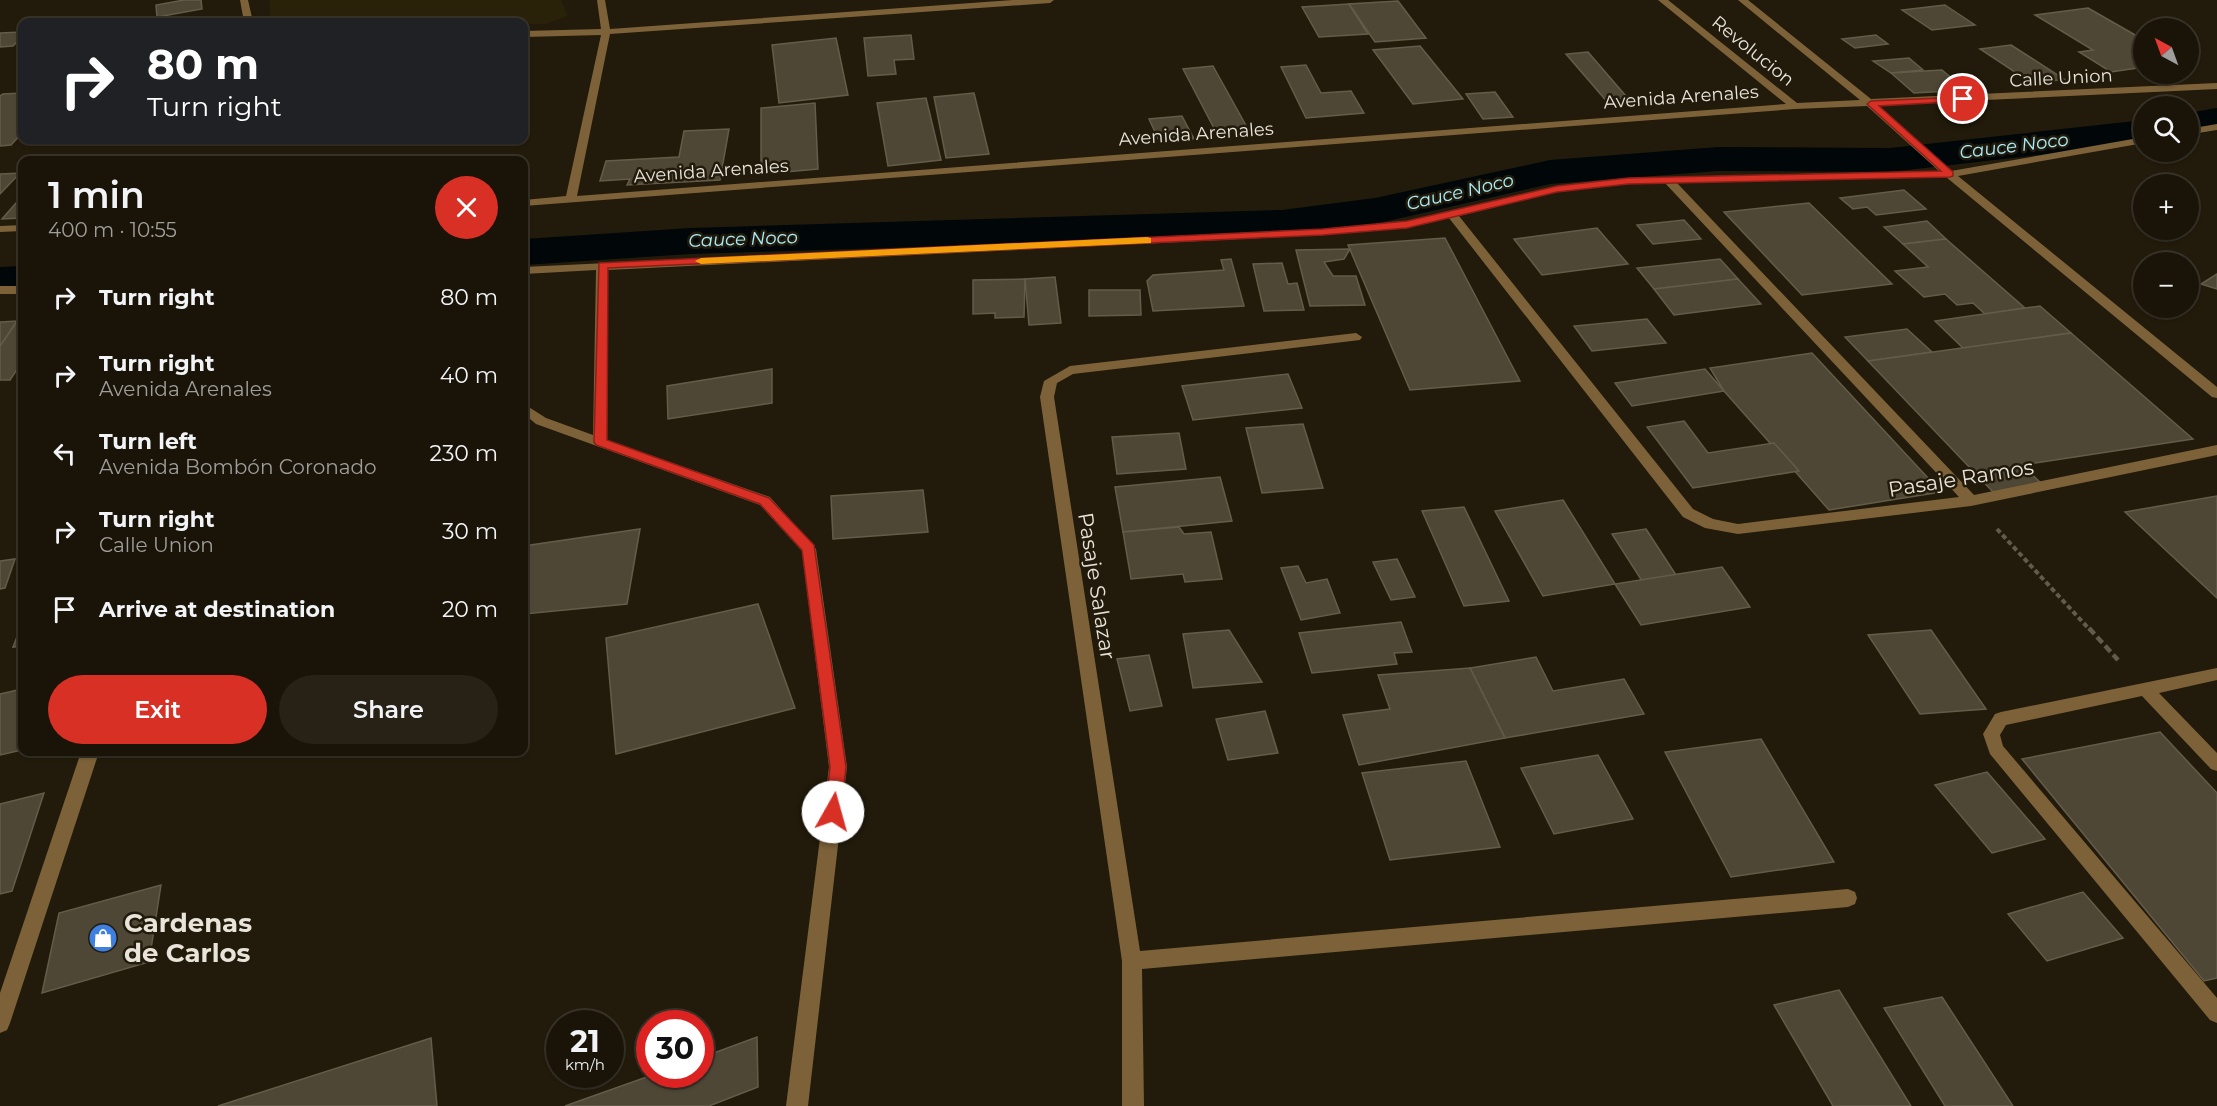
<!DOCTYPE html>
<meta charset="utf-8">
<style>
body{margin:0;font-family:Montserrat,sans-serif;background:#272116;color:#f1f3f6;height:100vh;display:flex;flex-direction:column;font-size:22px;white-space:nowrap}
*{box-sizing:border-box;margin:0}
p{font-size:20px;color:#9f9e9c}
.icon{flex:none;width:33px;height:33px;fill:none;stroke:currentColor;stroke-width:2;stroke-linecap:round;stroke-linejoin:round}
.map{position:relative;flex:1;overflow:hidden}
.side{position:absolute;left:18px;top:156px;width:510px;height:600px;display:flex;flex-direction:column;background:#1a1408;border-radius:12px;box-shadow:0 2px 4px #0004,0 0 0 2px #383329}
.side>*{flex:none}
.hud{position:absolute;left:18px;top:18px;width:510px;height:126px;border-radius:12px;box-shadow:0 2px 4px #0004,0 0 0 2px #383329;background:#202124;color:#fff;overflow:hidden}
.needle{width:39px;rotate:319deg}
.tools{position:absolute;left:2133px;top:18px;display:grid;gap:12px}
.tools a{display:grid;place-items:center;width:66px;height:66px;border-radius:50%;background:#1a1408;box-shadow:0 2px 4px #0004,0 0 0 2px #383329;font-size:30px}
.speed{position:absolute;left:546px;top:1010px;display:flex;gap:12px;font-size:30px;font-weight:700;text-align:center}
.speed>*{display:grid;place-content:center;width:78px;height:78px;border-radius:50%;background:#1a1408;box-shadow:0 2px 4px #0004,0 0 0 2px #383329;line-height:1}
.speed small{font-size:15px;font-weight:400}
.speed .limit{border:9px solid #d22;background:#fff;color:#111}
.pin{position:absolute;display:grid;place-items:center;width:51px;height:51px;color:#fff;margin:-26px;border:3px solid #fff;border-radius:50%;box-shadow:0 2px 6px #0007}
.me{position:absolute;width:66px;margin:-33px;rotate:7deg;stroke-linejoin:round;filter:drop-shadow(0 0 4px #0008)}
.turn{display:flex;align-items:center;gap:21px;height:126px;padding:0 30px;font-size:27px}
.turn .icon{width:78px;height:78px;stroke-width:2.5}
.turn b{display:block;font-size:42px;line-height:51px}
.round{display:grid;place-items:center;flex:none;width:63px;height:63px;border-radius:32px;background:#272116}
.summary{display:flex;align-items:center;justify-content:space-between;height:102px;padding:0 30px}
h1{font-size:36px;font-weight:600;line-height:45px}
.cta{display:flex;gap:12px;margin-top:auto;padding:12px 30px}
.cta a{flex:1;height:69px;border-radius:36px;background:#d93025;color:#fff;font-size:24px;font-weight:600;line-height:69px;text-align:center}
.cta a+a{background:#272116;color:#f1f3f6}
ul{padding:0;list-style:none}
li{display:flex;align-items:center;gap:18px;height:78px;padding:0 30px}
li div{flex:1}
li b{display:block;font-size:22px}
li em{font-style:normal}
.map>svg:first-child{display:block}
.built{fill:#2a2109}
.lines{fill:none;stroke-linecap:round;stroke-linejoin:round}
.canal{fill:#010709;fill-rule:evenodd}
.building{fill:#4f4736;stroke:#645c49;stroke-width:1.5}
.path-far1{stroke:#615b4c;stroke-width:4;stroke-dasharray:5 3;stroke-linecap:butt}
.path{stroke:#615b4c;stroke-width:4.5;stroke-dasharray:8 4;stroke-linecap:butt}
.minor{fill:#7d6239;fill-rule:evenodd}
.route{fill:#d93025;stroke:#8d1f18;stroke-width:1.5}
.slow{fill:#f59e0b}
.labels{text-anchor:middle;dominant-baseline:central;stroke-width:5;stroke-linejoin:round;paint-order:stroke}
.far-street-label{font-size:18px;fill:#e8e4d9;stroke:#221b0b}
.far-water-label{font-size:18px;font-style:italic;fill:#a8eefc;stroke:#221b0b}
.street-label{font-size:21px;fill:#e8e4d9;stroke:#221b0b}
.near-poi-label{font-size:26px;font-weight:bold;fill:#e8e4d9;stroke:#221b0b;text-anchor:start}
</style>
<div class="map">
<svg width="2217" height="1106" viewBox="0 0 2217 1106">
<rect width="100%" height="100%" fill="#221b0b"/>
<!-- built -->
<path class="built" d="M270 0H561L568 16 546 24H524L270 22Z"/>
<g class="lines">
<!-- canal -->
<g class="canal">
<path d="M2217 108V130L2188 136V113Z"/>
<path d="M2144 120V143L1890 172 1718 171 1550 184 1375 224 1282 236 690 254 524 265V239L690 228 1282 210 1375 198 1550 160 1718 147 1890 148Z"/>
<path d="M22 266V292L0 293V267Z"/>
</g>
</g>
<!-- building -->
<g class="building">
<path d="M184 0H201L202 9 157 17 156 5Z"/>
<path d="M1398 1 1426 38 1375 42 1349 4Z"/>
<path d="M1349 4 1368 34 1319 37 1302 7Z"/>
<path d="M1945 5 1975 25 1932 30 1902 10Z"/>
<path d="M2088 8 2144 40V67L2111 72 2079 52 2093 50 2035 15Z"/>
<path d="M22 32V37L13 46 0 47V33Z"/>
<path d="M911 35 914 59 894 60 896 74 868 76 864 38Z"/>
<path d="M1876 35 1888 44 1855 48 1842 39Z"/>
<path d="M836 38 848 95 779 103 772 45Z"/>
<path d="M2011 45 2064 79 2033 84 1980 49Z"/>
<path d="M1420 46 1463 99 1413 104 1373 50Z"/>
<path d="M1588 52 1631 102 1609 104 1566 54Z"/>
<path d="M1909 58 1923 70 1891 73 1873 61Z"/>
<path d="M1306 65 1321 93 1351 91 1364 113 1306 118 1281 67Z"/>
<path d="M1213 66 1248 129 1216 132 1183 69Z"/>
<path d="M1942 70 1966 90 1914 93 1891 73Z"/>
<path d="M1495 92 1513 117 1483 119 1466 94Z"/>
<path d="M22 93V133L11 145 0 146V96L3 94Z"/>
<path d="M974 93 989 154 946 158 934 97Z"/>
<path d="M926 98 941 160 888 166 877 103Z"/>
<path d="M815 103 818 169 761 174V108Z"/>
<path d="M1182 116 1194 139 1160 143 1149 119Z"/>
<path d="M729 129 720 180 627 185 630 179 600 181 606 161 679 157 684 131Z"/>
<path d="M20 173 0 194V174Z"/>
<path d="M1904 190 1926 209 1876 215 1867 207 1853 209 1840 198Z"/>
<path d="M16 203H22V218L2 219Z"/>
<path d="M1809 203 1892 284 1802 295 1724 212Z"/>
<path d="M1684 220 1701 239 1653 244 1637 225Z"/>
<path d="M1927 221 1946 239 1903 244 1884 227Z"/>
<path d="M1597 228 1628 264 1542 275 1514 239Z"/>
<path d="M1445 238 1520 381 1410 390 1348 245Z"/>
<path d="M1946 239 2025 308 1985 314 1973 303 1957 305 1945 294 1924 297 1895 271 1928 267 1903 244Z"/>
<path d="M1350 249 1344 259 1324 262 1333 276H1356L1365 305 1310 306 1296 250Z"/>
<path d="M1231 259 1244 306 1153 311 1147 281 1153 275 1224 270 1221 260Z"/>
<path d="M1720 259 1738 279 1654 289 1637 268Z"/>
<path d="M1282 263 1288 284 1297 283 1304 310 1264 311 1253 264Z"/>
<path d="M2217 274V289L2201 284Z"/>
<path d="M1055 277 1061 323 1029 325 1025 279Z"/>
<path d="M1025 279 1024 317 995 318V313L973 314V280Z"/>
<path d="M1738 279 1761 304 1674 315 1654 289Z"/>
<path d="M1089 290H1140L1141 315 1089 316Z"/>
<path d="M2040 306 2071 333 1963 348 1935 321Z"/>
<path d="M1647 319 1666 343 1592 351 1574 326Z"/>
<path d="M22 320V362L10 380H0V346L17 321Z"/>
<path d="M17 321 0 346V322Z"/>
<path d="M1907 329 1932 352 1868 361 1845 337Z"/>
<path d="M2071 333 2193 439 2022 465 2043 485 1994 493 1868 361Z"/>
<path d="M1812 353 1941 492 1829 510 1724 391 1710 368Z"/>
<path d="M772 369V403L668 419 667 386Z"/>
<path d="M1705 369 1724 391 1632 406 1615 383Z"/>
<path d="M1288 374 1302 408 1193 420 1182 386Z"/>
<path d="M1684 421 1708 453 1774 443 1799 471 1693 488 1647 427Z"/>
<path d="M1303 424 1323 488 1262 493 1246 428Z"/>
<path d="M1179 433 1186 469 1117 474 1112 437Z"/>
<path d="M1220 477 1232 521 1123 532 1115 487Z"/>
<path d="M923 490 928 532 833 539 831 496Z"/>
<path d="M2217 496V598L2125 512Z"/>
<path d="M1563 500 1615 584 1543 596 1495 511Z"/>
<path d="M1464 507 1509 601 1464 606 1422 511Z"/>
<path d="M1179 527 1184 534 1211 532 1222 579 1185 582 1183 574 1131 579 1123 532Z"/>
<path d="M640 529 627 604 524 614V546Z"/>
<path d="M1646 529 1676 575 1642 581 1612 534Z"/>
<path d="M15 559 5 588 0 589V561Z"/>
<path d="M1397 559 1415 597 1391 600 1373 562Z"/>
<path d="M1298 566 1306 583 1327 579 1340 613 1301 620 1281 568Z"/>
<path d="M1722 567 1750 607 1641 625 1615 584Z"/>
<path d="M758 604 795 708 616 754 606 638Z"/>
<path d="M1401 622 1412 652 1394 653 1397 664 1312 673 1299 633Z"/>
<path d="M22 624V646L13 647Z"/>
<path d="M1229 630 1262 682 1193 688 1183 634Z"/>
<path d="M1931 630 1986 709 1920 714 1868 635Z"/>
<path d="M1149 655 1162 706 1130 711 1117 659Z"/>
<path d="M1536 657 1553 691 1624 679 1644 714 1505 738 1470 668Z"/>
<path d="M1470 668 1505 738 1359 765 1343 715 1390 709 1378 675Z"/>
<path d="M22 689V750L0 755V694Z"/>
<path d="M1265 711 1278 753 1228 760 1216 719Z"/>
<path d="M2160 732 2217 793V978L2204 981 2022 759Z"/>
<path d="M1761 739 1834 862 1731 877 1665 752Z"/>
<path d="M1598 755 1633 819 1554 834 1521 768Z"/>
<path d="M1466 761 1500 847 1390 860 1362 773Z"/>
<path d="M1987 772 2045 839 1992 853 1935 785Z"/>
<path d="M44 793 12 891 0 894V804Z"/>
<path d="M161 885 149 962 42 993 59 913Z"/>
<path d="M2083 892 2123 938 2047 961 2008 914Z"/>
<path d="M1839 990 1911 1106H1833L1774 1005Z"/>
<path d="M1942 997 2013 1106H1945L1884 1008Z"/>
<path d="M757 1037 758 1087 709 1106H565L655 1074H700V1058Z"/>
<path d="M431 1038 437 1106H218Z"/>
</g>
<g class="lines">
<!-- path-far1 -->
<path class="path-far1" d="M1997 529 2090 630"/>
<!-- path -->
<path class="path" d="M2089 628 2118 660"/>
<!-- minor -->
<g class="minor">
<path d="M240 0H248L253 22H244Z"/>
<path d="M597 0H605L610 29 1013 0H1054L1050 3 610 34 577 196 1786 104 1658 0H1668L1797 103 1860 100 1738 0H1748L1871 99 2217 83V89L1878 105 1951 171 2144 137V143L1958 176 2217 387V398L2212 397 1946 177 1677 183 1974 495 2217 445V455L1971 506 1738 534 1705 528 1683 517 1449 218 1407 228 1323 235 608 270 607 440 770 497 816 549 847 767 808 1106H786L829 767 802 551 760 505 536 424 524 414V404L546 418 593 435 596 270 524 274V267L1323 229 1407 222 1557 186 1628 178 1939 171 1867 106 1795 109 524 206V200L566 196 601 35 524 37V31L601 29ZM1665 183 1959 497 1738 524 1713 519 1693 509 1459 216 1557 192 1628 184Z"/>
<path d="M2217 124V130L2188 135V129Z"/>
<path d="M22 225V231L0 232V226Z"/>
<rect x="0" y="286" width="22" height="8"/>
<path d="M1356 333 1362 337 1360 340 1073 374 1057 383 1054 397 1140 951 1848 889 1855 892 1857 898 1855 904 1848 907 1142 969 1144 1106H1122V961L1040 397 1044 381 1070 366Z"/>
<path d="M2217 668V680L2159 693 2217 753V771L2211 769 2142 696 2006 725 2000 735 2003 746 2217 998V1023L2210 1020 1990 754 1983 734 1995 714 2001 712Z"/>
<path d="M81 752H99L10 1023 7 1030 0 1033V993Z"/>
</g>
</g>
<!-- route -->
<path class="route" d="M1963 97H1966V101L1879 106 1953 172V176L1950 177 1628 184 1557 192 1407 228 1323 235 608 268 607 440 769 498 814 545 846 767 841 812 839 817H827L825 812 830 767 802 550 760 504 596 445 594 442 599 263 1323 229 1407 221 1557 186 1628 178 1941 171 1867 104 1871 101Z"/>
<!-- slow -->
<path class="slow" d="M1147 237 1151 238V243L701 264 695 261 701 258Z"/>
<!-- icons -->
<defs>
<g id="shop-disc" transform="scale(1.5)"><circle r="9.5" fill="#3f7fe0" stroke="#221b0b"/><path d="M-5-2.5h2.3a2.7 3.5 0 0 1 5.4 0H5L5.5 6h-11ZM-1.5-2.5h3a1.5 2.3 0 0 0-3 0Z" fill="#fff"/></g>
</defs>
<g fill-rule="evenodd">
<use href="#shop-disc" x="103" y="938"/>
</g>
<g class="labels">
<!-- far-street labels -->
<g class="far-street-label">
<text transform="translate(1753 51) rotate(39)">Revolucion</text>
<text transform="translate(2061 78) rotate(-3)">Calle Union</text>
<text transform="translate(1681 97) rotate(-4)">Avenida Arenales</text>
<text transform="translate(1196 134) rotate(-4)">Avenida Arenales</text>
<text transform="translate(711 171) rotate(-4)">Avenida Arenales</text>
</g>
<!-- far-water labels -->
<g class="far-water-label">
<text transform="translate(2014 146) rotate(-7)">Cauce Noco</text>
<text transform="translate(1460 192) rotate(-13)">Cauce Noco</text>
<text transform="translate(743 239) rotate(-2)">Cauce Noco</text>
</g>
<!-- street labels -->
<g class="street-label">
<text transform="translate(1961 478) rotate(-9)">Pasaje Ramos</text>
<text transform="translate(1097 586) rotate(81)">Pasaje Salazar</text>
</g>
<!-- near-poi labels -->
<g class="near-poi-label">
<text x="124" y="923">Cardenas<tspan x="124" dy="30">de Carlos</tspan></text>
</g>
</g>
</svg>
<div class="tools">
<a><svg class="needle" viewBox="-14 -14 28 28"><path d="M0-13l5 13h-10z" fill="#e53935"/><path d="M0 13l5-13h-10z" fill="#9f9e9c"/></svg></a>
<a><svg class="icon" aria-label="search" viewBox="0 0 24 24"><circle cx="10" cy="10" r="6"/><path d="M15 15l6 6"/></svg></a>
<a>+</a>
<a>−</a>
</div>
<div class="speed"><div>21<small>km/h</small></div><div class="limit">30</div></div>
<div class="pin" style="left:1963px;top:99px;background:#d93025"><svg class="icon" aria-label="arrive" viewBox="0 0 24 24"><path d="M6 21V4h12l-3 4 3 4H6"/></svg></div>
<svg class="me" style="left:833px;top:812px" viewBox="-20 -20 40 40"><circle r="19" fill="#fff"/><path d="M0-13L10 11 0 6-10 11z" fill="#d93025"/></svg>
<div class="hud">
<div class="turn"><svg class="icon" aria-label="right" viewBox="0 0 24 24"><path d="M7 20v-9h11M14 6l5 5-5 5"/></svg><div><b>80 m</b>Turn right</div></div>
</div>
<section class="side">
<div class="summary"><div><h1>1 min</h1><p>400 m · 10:55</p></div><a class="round" style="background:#d93025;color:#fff"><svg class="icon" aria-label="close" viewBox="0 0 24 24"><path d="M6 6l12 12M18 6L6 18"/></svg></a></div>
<ul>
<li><svg class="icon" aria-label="right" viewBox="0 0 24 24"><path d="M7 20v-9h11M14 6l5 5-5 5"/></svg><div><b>Turn right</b></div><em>80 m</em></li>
<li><svg class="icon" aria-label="right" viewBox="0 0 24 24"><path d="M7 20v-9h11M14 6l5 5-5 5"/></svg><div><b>Turn right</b><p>Avenida Arenales</p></div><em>40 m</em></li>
<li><svg class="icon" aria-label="left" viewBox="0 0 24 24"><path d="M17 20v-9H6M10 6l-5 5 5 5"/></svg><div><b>Turn left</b><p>Avenida Bombón Coronado</p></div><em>230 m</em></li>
<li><svg class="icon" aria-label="right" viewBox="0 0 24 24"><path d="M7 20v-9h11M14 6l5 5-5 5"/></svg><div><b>Turn right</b><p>Calle Union</p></div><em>30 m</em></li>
<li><svg class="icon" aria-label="arrive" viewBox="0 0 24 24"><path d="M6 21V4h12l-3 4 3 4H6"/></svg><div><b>Arrive at destination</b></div><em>20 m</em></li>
</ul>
<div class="cta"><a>Exit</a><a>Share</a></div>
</section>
</div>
